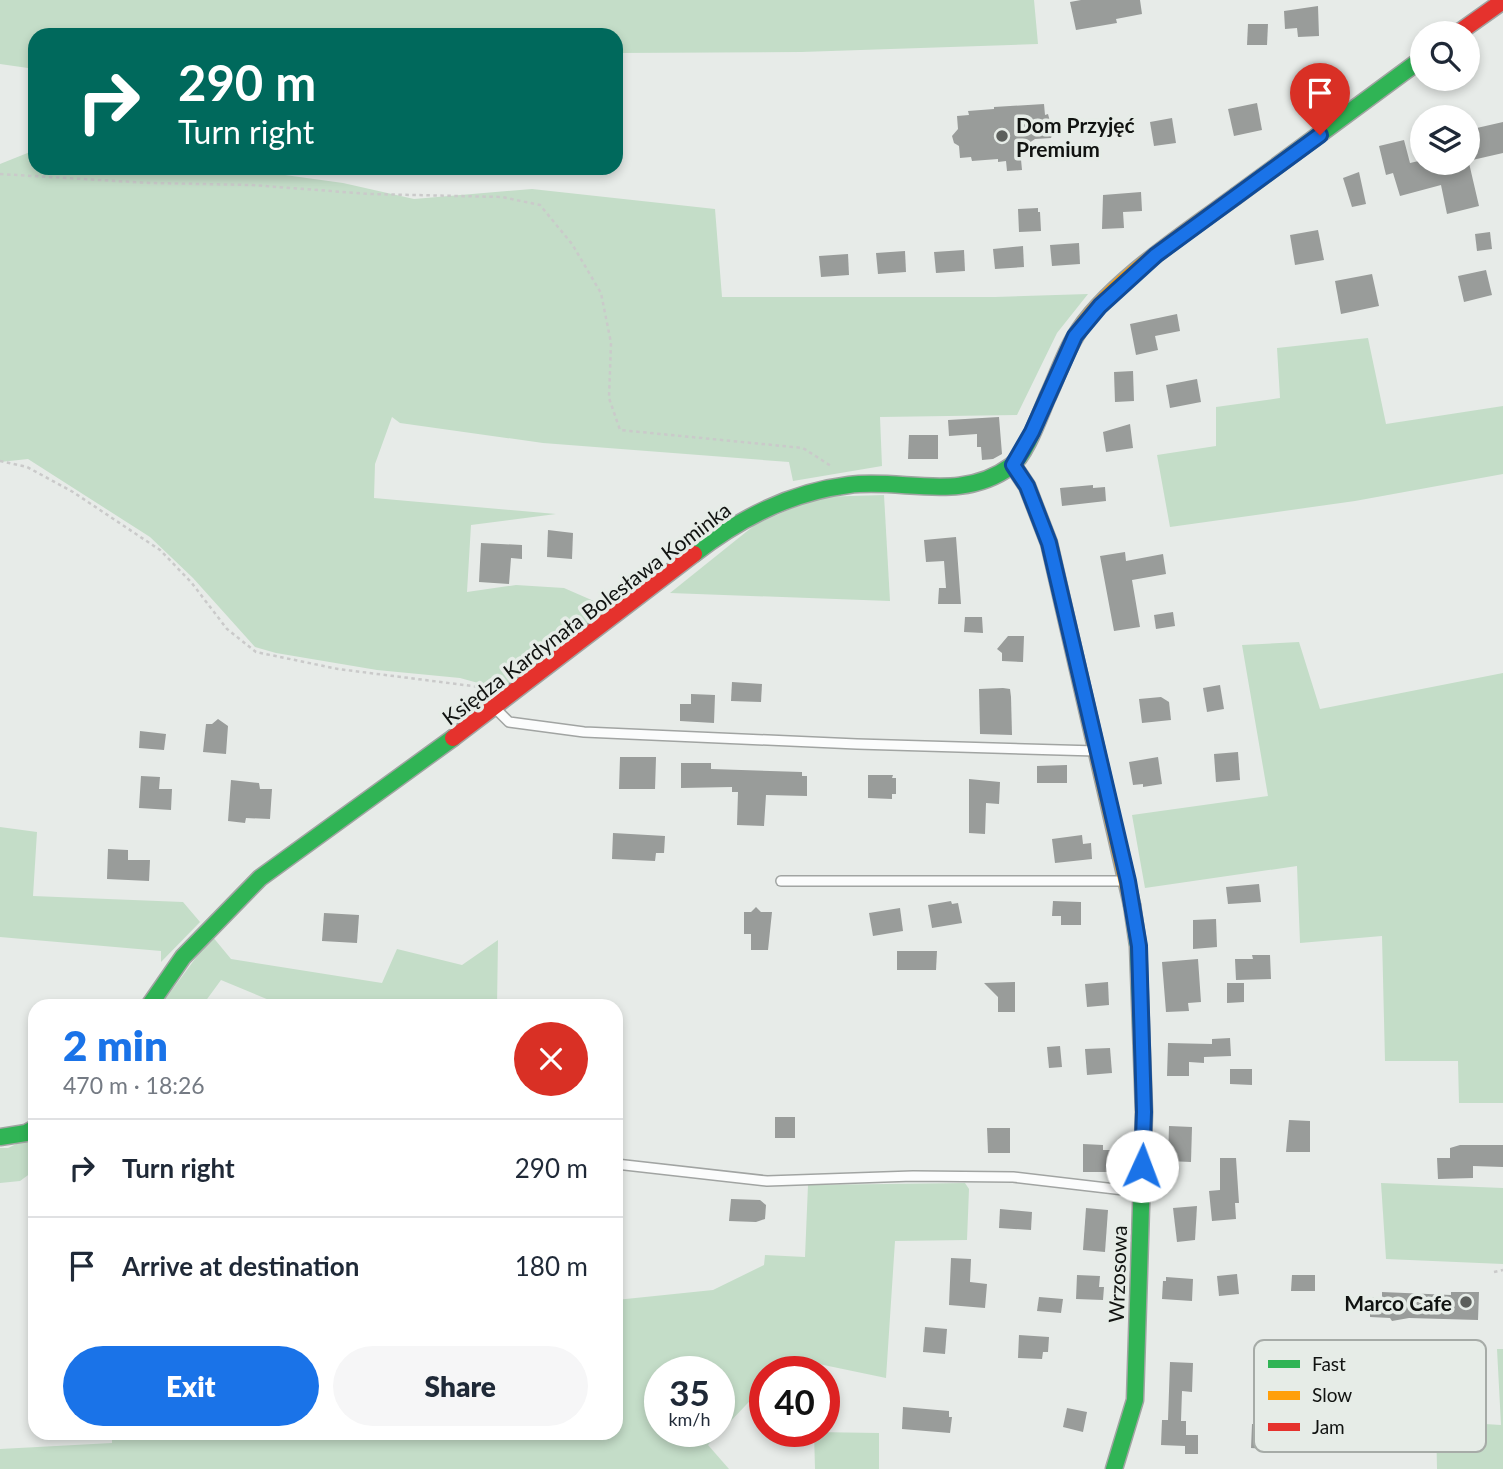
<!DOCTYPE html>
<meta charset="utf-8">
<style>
body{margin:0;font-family:Lato,sans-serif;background:#f6f6f7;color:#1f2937;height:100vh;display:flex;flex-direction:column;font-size:26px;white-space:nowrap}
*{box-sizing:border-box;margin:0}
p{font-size:23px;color:#747a83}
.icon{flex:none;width:38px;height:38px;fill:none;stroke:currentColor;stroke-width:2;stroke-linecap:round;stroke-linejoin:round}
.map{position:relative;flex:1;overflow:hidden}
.drawer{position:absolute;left:28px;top:999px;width:595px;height:441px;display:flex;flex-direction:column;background:#fff;border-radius:21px;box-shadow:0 4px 10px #0003}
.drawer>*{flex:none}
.hud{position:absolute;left:28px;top:28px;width:595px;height:147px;border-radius:21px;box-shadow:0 4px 10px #0003;background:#00695c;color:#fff;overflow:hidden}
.buttons{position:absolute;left:1410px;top:21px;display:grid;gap:14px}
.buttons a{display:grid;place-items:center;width:70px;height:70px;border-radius:50%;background:#fff;box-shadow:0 4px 10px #0003;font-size:35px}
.speed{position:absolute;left:644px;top:1356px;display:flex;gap:14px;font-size:35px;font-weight:700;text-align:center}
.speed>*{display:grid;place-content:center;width:91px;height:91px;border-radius:50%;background:#fff;box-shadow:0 4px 10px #0003;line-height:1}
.speed small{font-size:18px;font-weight:400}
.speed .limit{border:10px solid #d22;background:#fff;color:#111}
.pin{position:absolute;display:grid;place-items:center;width:60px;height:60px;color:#fff;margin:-72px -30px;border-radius:50% 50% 50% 0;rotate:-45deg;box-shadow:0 0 7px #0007}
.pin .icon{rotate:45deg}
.me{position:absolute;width:77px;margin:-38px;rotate:2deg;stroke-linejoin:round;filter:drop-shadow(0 0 5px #0008)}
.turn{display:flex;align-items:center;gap:24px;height:147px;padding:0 35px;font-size:32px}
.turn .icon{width:91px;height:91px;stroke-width:2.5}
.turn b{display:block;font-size:49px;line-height:60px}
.round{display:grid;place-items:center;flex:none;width:74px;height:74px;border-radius:37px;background:#f6f6f7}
.head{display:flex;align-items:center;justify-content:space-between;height:119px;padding:0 35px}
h1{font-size:42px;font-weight:800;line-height:52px;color:#1a73e8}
.action{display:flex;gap:14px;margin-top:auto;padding:14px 35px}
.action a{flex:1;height:80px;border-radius:42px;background:#1a73e8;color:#fff;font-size:28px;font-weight:800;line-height:80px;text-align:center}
.action a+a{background:#f6f6f7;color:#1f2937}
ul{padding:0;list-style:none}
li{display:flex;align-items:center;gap:21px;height:98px;padding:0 35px;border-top:2px solid #e0e1e3}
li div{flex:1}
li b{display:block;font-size:26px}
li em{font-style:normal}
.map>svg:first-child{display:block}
.green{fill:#c4ddc8;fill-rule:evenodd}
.building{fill:#999c9a}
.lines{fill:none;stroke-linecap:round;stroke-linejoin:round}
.lane-casing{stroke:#a1a4a2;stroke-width:12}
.fast-casing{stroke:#a1a4a2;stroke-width:19}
.slow-casing{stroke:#a1a4a2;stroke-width:19}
.jam-casing{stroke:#a1a4a2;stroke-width:19}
.path{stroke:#cacaca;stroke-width:2.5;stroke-dasharray:3.5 3.5;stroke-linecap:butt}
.lane{stroke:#fbfcfc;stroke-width:9}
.fast{stroke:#30b455;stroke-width:16}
.slow{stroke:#ff9f0a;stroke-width:16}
.jam{stroke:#e5322d;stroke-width:16}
.route-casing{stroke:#114b97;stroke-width:18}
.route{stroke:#1a73e8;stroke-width:12}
.poi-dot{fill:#5c5f5c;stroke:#e6ece7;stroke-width:2.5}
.labels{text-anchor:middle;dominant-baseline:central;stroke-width:7;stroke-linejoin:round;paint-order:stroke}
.poi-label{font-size:21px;font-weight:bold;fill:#111311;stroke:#e6ece7;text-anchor:start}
.street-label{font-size:21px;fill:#111311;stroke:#e6ece7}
.key{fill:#e6ece7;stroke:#a6aba7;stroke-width:2}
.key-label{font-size:19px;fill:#111311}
</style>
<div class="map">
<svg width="1503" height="1469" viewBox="0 0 1503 1469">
<rect width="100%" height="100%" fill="#e7ebe8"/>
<!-- green -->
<g class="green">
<path d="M0 0H1034L1038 44 801 52 616 53V35H35V69L0 64Z"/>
<path d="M35 150V168H234L343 183 414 199 532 189 715 209 722 297H995L1088 294 1057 333 1017 415 880 417 882 466 793 481 789 462 543 443 400 423 392 417 375 464 374 498 556 514 471 525 467 592 516 585 564 588 619 612 515 693 460 678 377 670 276 653 255 647 193 578 150 537 28 459 0 462V164Z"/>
<path d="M1368 338 1386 424 1503 406V474L1355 501 1170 527 1157 455 1216 446V407L1280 398 1277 348Z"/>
<path d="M884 495 890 601 670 593 756 524 818 497Z"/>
<path d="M1299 642 1320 709 1503 673V1103H1459L1458 1061H1385L1382 936 1300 943 1297 866 1145 888 1132 815 1268 796 1242 645Z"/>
<path d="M0 827 37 832 33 896 183 902 200 922 161 962V951L0 937Z"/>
<path d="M212 936 231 959 382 983 397 949 462 965 498 940 497 1006H270L269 1000 221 980 202 1006H160Z"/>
<path d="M35 1135V1170L20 1181 0 1183V1148H8Z"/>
<path d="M965 1183 969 1189 967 1240 895 1241 886 1378 790 1358 777 1372H765V1385L708 1445 729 1469H0V1449L112 1443V1433H616V1300L713 1290 764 1265 765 1255 805 1257 808 1185ZM660 1372H719V1432H660Z"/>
<path d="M1381 1183 1503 1188V1264L1386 1259Z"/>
<path d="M1497 1349H1503V1469H1437L1436 1421 1501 1425Z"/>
<path d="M814 1432 879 1433V1469H815Z"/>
</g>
<!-- building -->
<g class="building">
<path d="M1081 0H1140L1142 14 1116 19 1117 23 1076 30 1070 2Z"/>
<path d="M1318 6 1319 36 1298 37 1297 28 1285 29 1284 11Z"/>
<path d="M1248 24H1268L1267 45H1247Z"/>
<path d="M1257 103 1262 130 1234 136 1228 109Z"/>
<path d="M1044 104 1045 115 1048 114 1053 133 1051 138 1035 139 1020 149 1022 170 1007 171 1006 161 998 162V159L972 161 971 157 960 158 959 146 954 143 952 136 958 129 957 116 969 115 968 111 994 109V107Z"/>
<path d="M1172 118 1176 143 1154 146 1150 122Z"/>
<path d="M1503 122V153L1468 161V130Z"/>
<path d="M1404 140 1410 163 1423 160V163H1469L1479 206 1447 214 1441 185 1400 196 1393 173 1386 175 1379 146Z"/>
<path d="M1359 172 1366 204 1352 207 1343 178Z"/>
<path d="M1141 192 1142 211 1123 212 1124 228 1102 229 1103 195Z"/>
<path d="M1038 208V212H1040L1041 231 1019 232 1018 209Z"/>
<path d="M1318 230 1324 260 1295 265 1290 235Z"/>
<path d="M1490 232 1492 249 1477 251 1475 234Z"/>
<path d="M1079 243 1080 264 1052 266 1050 245Z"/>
<path d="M1023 246 1024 267 995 269 993 249Z"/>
<path d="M964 250 965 271 936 273 934 252Z"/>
<path d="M905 251 906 272 878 274 876 253Z"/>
<path d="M848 254 849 275 821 277 819 256Z"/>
<path d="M1486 270 1492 295 1464 302 1458 276Z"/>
<path d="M1372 274 1379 306 1341 314 1335 281Z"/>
<path d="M1177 314 1180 331 1155 336 1158 350 1136 355 1130 324Z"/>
<path d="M1133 371 1134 401 1115 402 1114 372Z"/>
<path d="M1197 379 1201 402 1170 408 1166 385Z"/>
<path d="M999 417 1002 454 993 459 982 460 981 447H977V434L949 436 948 420Z"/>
<path d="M1130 424 1133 448 1106 452 1103 432Z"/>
<path d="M909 435H938V459H908Z"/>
<path d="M1093 485V488L1105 487 1106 501 1062 506 1060 488Z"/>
<path d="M548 530 573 533 572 559 547 557Z"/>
<path d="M956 537 961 604H938L939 588H946L944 561 926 562 924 540Z"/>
<path d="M481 543 522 545V559L511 558 509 584 479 582Z"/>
<path d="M1125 552 1126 561 1163 554 1166 574 1132 580 1140 627 1114 631 1100 556Z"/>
<path d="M1173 612 1175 626 1156 629 1154 615Z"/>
<path d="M965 617H982L983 633 964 632Z"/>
<path d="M1008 636H1024L1023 662 1002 661V653L997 649Z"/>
<path d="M732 682 762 684 761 702 731 701Z"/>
<path d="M1220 685 1224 709 1207 712 1203 688Z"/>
<path d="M1003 688 1010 689 1011 697 1012 735 980 734 979 689Z"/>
<path d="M691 694 715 695 714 723 680 721V704H691Z"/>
<path d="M1161 697 1169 702 1171 720 1142 723 1139 699Z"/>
<path d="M218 719 228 726 226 754 203 752 206 724H212Z"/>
<path d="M140 731 166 734 164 750 139 748Z"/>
<path d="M1238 752 1240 780 1216 782 1214 754Z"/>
<path d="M620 757H656L655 789H619Z"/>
<path d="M1158 757 1162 784 1143 787V784L1133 785 1129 762Z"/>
<path d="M681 763H711V769L802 772V776H807V796L766 795 764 826 737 825 738 792H732V787L681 788Z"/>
<path d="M1067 765V783H1037V766Z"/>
<path d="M868 775H893L892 778H896V794H892V799L868 798Z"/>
<path d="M141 776 160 777 159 789H172L171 810 139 808Z"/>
<path d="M969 779 1000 782 999 804 986 803 985 834 969 833Z"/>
<path d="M231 780 259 783 260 789H272L270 819 246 818 245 823 228 821Z"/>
<path d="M613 833 665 836 664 853H656L655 861 612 859Z"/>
<path d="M1082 835 1083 844 1091 843 1092 859 1055 863 1052 839Z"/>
<path d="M108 849 128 850V860H150L149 881 107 879Z"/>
<path d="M1259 884 1261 902 1228 904 1226 887Z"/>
<path d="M951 901 952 904 958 903 962 923 932 928 928 905Z"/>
<path d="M1053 901 1081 902V925H1061V916H1052Z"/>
<path d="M756 907 761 912H772L768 950H751V934H744V912H751Z"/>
<path d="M900 908 903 931 873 936 869 913Z"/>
<path d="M324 913 359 915 357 943 322 941Z"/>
<path d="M1216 919 1217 947 1193 949V920Z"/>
<path d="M897 951H937L936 970H897Z"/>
<path d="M1252 955H1270L1271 979 1236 980 1235 959H1253Z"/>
<path d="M1198 959 1201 1002 1188 1003 1189 1011 1166 1012 1162 962Z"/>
<path d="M1015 982V1012H998V997L984 983Z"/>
<path d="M1108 982 1109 1005 1087 1007 1085 984Z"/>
<path d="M1227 983H1244V1002L1227 1003Z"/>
<path d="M1230 1038 1231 1056 1204 1057V1063L1189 1062V1076H1167L1168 1043 1212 1044V1039Z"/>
<path d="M1060 1046 1062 1067 1049 1068 1047 1047Z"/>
<path d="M1110 1048 1112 1073 1087 1075 1085 1049Z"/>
<path d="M1230 1069H1252V1085L1230 1084Z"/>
<rect x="775" y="1117" width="20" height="21"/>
<path d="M1289 1120 1310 1121V1152H1286Z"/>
<path d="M1169 1126 1192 1127 1191 1162 1168 1161Z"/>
<path d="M987 1128H1010V1153H988Z"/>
<path d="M1083 1144 1103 1145V1150H1110L1109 1172H1083Z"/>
<path d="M1460 1145H1503V1167L1473 1166V1178L1438 1179 1437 1158H1450V1148Z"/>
<path d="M1220 1158H1236L1239 1203H1235L1236 1219 1212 1221 1209 1191 1220 1190Z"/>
<path d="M731 1199 760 1200 766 1205 765 1219 756 1222 729 1221Z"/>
<path d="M1197 1206 1195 1240 1177 1242 1173 1208Z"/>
<path d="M1086 1208 1108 1210 1105 1252 1083 1250Z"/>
<path d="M1000 1209 1032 1212 1031 1230 999 1228Z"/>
<path d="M951 1258 971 1259 970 1282 987 1284 985 1308 949 1305Z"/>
<path d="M1237 1274 1239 1294 1219 1296 1217 1276Z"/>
<path d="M1077 1275 1100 1276 1099 1287H1104L1103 1300 1076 1299Z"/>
<path d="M1292 1275H1315V1291H1291Z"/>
<path d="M1166 1277 1193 1279 1192 1301 1162 1299 1163 1281H1166Z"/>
<path d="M1382 1292 1451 1295V1292H1479L1478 1320 1409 1318 1392 1321 1390 1318 1370 1317V1297H1382Z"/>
<path d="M1039 1297 1063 1299 1061 1313 1037 1311Z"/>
<path d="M925 1327 947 1329 945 1354 923 1352Z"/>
<path d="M1019 1335 1049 1337 1048 1352H1043L1042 1359 1018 1358Z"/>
<path d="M1170 1362 1193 1363 1192 1392 1182 1391 1181 1421H1186V1435H1198V1454H1185V1446L1161 1445 1162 1420H1168Z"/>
<path d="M903 1407 949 1411V1417H952L950 1433 902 1429Z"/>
<path d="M1067 1408 1087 1412 1083 1432 1063 1427Z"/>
<path d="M1252 1424 1275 1425 1274 1431H1282L1281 1450 1251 1448Z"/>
</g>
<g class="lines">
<!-- lane casing -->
<g class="lane-casing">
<g id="lane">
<path d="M497 710 509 722 584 732 857 744 1096 751"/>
<path d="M781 881H1126"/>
<path d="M616 1164 767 1181 913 1176 1013 1177 1141 1192"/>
</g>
</g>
<!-- fast casing -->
<g class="fast-casing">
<g id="fast">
<path d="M1236 196 1423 58"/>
<path d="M694 554C740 518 791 492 849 485 904 478 961 503 1011 466 1026 455 1040 414 1048 396"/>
<path d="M149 1006 183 957 260 878 453 738"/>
<path d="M0 1137 26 1133 35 1128"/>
<path d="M1114 1469 1135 1400 1144 1112 1138 946 1132 905"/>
</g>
</g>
<!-- slow casing -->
<g class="slow-casing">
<g id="slow">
<path d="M1048 396C1057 377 1064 355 1075 337 1104 286 1188 231 1236 196"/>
<path d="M1013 465 1027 486 1049 543 1132 905"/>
</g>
</g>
<!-- jam casing -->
<g class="jam-casing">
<g id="jam">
<path d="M1458 33 1503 1"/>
<path d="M453 738 694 554"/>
</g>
</g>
<!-- path -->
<g class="path">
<path d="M0 174 149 183 251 185 370 194 502 197 540 205 572 244 601 293 611 343 609 398 620 430 803 448 831 466"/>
<path d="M0 461 27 467 73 492 160 550 191 582 227 629 256 652 338 669 488 688"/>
<path d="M1494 1272 1503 1270"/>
</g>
<!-- lane -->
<use href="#lane" class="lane"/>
<!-- fast -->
<use href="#fast" class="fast"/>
<!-- slow -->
<use href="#slow" class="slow"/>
<!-- jam -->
<use href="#jam" class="jam"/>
</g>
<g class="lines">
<!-- route casing -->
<g class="route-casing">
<path id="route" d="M1142 1166 1144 1112 1139 946 1128 881 1049 543 1027 486 1013 465 1032 432 1075 336 1100 306 1156 255 1320 135"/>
</g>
<!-- route -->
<use href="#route" class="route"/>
</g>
<!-- markers -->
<g class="poi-dot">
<circle cx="1002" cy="136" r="7"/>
<circle cx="1466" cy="1302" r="7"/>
</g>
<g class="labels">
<!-- poi labels -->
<g class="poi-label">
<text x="1016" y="124">Dom Przyjęć<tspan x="1016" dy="24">Premium</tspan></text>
<text x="1452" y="1302" text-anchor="end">Marco Cafe</text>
</g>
<!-- street labels -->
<g class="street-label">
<text transform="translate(586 613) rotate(-37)">Księdza Kardynała Bolesława Kominka</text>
<text transform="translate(1117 1274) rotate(-88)">Wrzosowa</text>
</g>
</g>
<!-- legend -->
<rect x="1254" y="1340" width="232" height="112" rx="10" class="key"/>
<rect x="1268" y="1360" width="32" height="8" fill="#30b455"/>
<rect x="1268" y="1391" width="32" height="9" fill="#ff9f0a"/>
<rect x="1268" y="1423" width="32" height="8" fill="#e5322d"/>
<g class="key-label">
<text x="1312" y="1371">Fast</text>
<text x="1312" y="1402">Slow</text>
<text x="1312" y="1434">Jam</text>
</g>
</svg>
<div class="buttons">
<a><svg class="icon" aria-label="search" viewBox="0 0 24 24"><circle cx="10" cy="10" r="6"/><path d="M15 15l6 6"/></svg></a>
<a><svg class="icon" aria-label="layers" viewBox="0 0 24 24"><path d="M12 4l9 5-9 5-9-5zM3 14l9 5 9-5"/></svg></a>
</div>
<div class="speed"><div>35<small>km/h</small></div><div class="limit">40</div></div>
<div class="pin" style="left:1320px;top:135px;background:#d93025"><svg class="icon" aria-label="arrive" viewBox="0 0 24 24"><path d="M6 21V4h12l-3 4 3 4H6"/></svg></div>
<svg class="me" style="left:1142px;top:1166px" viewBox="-20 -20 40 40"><circle r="19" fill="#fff"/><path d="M0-13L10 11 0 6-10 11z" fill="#1a73e8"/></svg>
<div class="hud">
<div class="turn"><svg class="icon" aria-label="right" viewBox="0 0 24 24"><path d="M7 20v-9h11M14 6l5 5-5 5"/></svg><div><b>290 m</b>Turn right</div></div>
</div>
<section class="drawer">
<div class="head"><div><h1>2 min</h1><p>470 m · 18:26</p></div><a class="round" style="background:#d93025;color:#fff"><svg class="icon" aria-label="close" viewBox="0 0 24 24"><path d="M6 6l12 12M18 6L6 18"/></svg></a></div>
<ul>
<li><svg class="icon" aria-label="right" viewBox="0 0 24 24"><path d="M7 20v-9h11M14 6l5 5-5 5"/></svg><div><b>Turn right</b></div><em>290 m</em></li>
<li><svg class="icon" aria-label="arrive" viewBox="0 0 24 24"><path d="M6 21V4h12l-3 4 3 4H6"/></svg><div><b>Arrive at destination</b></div><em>180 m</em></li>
</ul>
<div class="action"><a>Exit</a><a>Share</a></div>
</section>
</div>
